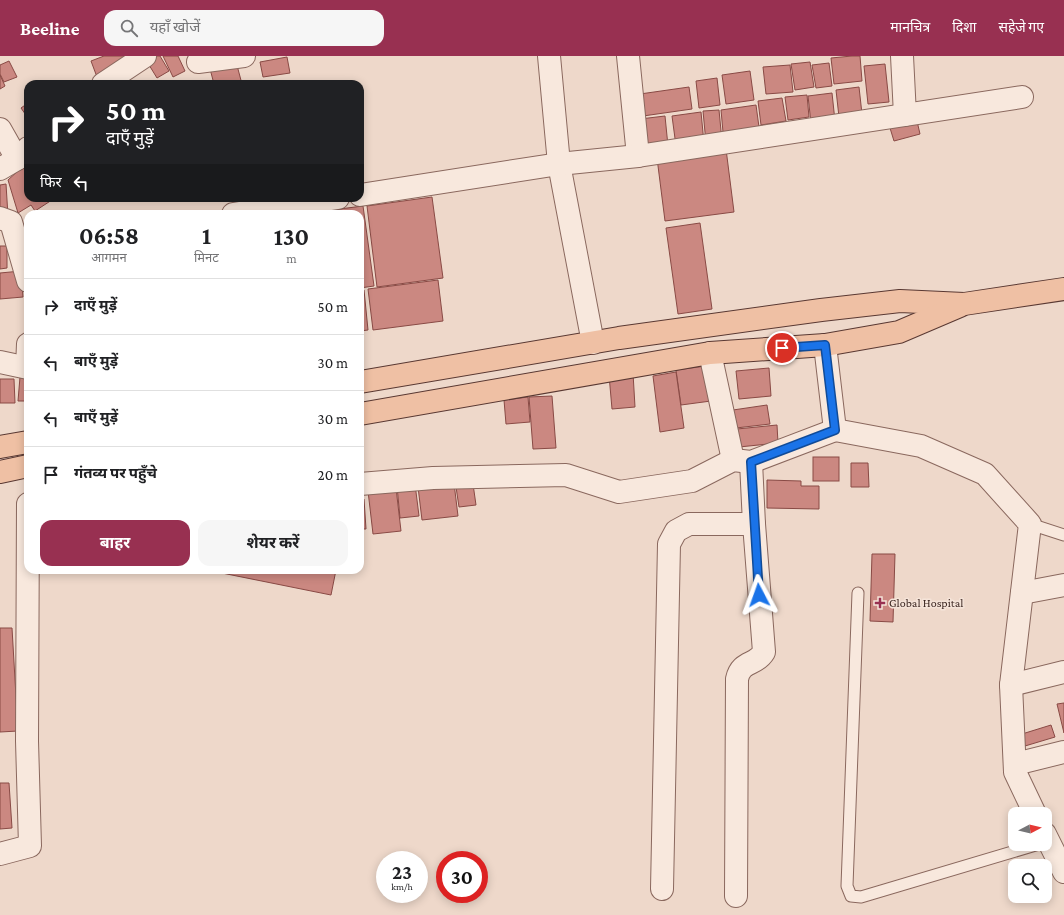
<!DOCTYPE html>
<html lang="hi">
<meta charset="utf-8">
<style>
body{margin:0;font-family:"Crimson Pro","Noto Sans Devanagari",serif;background:#f6f6f6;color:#202124;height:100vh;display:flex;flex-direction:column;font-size:15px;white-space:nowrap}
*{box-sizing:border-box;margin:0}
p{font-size:13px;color:#757577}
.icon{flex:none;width:22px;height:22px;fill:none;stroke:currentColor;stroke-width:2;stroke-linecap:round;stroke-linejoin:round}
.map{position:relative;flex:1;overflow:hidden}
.panel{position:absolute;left:24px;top:154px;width:340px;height:364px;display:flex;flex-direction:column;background:#fff;border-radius:12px;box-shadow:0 2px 10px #0003}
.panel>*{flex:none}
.guide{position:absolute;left:24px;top:24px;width:340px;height:122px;border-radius:12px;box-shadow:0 2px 10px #0003;background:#202124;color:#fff;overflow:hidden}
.needle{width:26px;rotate:83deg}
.buttons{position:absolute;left:1008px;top:751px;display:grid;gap:8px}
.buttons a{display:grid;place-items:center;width:44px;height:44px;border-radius:8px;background:#fff;box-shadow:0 2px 10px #0003;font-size:20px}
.speed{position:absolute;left:376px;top:795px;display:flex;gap:8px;font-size:20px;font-weight:700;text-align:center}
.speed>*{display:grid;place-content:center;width:52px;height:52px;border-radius:50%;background:#fff;box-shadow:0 2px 10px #0003;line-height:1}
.speed small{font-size:10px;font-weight:400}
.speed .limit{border:6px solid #d22;background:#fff;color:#111}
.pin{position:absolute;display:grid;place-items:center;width:34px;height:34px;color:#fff;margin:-17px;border:2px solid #fff;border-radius:50%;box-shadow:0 1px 4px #0007}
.me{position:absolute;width:44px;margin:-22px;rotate:356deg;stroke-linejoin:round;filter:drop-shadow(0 0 3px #0008)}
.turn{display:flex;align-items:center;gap:14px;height:84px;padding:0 16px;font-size:18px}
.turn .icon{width:52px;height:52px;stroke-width:2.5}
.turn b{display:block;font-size:28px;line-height:34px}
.then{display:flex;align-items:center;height:38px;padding:0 16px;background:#0003;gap:8px;font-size:15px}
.eta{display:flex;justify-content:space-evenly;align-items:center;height:68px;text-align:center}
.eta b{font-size:24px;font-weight:700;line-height:28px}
.button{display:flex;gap:8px;margin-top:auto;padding:8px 16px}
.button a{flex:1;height:46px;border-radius:12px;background:#983051;color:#fff;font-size:16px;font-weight:700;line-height:46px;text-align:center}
.button a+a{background:#f6f6f6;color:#202124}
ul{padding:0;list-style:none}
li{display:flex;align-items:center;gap:12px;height:56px;padding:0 16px;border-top:1px solid #e0e0e0}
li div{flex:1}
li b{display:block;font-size:15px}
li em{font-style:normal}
header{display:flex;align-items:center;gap:24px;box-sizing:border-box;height:56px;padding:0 20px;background:#983051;color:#fff}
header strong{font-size:19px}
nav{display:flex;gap:22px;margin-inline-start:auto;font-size:14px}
.search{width:280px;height:36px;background:#f6f6f6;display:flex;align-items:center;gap:10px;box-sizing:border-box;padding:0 14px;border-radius:12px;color:#757577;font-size:15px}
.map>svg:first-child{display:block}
.building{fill:#cb8881;stroke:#894a45}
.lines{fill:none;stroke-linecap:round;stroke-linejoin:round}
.service-casing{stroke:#8a685e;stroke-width:13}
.minor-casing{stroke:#8a685e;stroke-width:24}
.primary-casing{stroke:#593832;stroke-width:24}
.service{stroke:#f8e8dd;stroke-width:11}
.minor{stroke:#f8e8dd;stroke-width:22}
.primary{stroke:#efc0a4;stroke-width:22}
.route-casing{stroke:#114b97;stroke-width:10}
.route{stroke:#1a73e8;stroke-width:7}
.poi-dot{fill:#983051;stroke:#f5e4d9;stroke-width:1.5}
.labels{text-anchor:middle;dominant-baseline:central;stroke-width:3;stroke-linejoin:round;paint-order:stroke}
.poi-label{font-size:12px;fill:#3b2621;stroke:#f5e4d9;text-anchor:start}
</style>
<header>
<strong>Beeline</strong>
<div class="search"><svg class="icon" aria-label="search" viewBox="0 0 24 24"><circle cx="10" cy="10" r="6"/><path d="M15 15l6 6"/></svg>यहाँ खोजें</div>
<nav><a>मानचित्र</a><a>दिशा</a><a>सहेजे गए</a></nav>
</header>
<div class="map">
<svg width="1064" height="859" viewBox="0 0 1064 859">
<rect width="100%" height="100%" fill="#eed8ca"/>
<!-- building -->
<g class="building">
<path d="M104 0H124L128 9 97 21 91 5Z"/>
<path d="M153 0H160L169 15 157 22 146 4Z"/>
<path d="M163 0H178L185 15 173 21Z"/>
<path d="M852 0H860L862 25 834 28 831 2Z"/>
<path d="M287 1 290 17 263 21 260 6Z"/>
<path d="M235 2 242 28H214L209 9Z"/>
<path d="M9 5 17 21 4 26 0 18V9Z"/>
<path d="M810 6 814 31 795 34 791 8Z"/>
<path d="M829 7 832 30 816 32 812 9Z"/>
<path d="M885 8 889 46 868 48 864 10Z"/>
<path d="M790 9 793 36 766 38 763 11Z"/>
<path d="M750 15 754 44 726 48 722 19Z"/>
<path d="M0 19 5 30 0 33Z"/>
<path d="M717 22 720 49 699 52 696 25Z"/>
<path d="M689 31 692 53 643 60 640 38Z"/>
<path d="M859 31 862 58 839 61 836 34Z"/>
<path d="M832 37 835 65 811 67 808 40Z"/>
<path d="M807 39 809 61 788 64 785 41Z"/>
<path d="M782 42 786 65 761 69 758 45Z"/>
<path d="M28 47V62L21 52Z"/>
<path d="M756 49 759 71 723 76 721 54Z"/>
<path d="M719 54 722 85 706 87 703 55Z"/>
<path d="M701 56 704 87 676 90 672 60Z"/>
<path d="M665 60 668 90 643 92 640 63Z"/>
<path d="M917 65 920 78 894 85 890 72Z"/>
<path d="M726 93 734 156 665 165 657 102Z"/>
<path d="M28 102V142H55L35 155 31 149 18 157 8 124 19 114Z"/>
<path d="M6 128 8 160 0 157V129Z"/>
<path d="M432 141 443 222 377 231 367 150Z"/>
<path d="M363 150 374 230 360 232V158H317L316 156Z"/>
<path d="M700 167 712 253 678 258 666 172Z"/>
<path d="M0 190H7V212L0 213Z"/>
<path d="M21 215 23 241 0 243V217Z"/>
<path d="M438 224 443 265 373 274 368 233Z"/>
<path d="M360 234H364L368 274 360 275Z"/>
<path d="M706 310 711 345 681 349 676 314Z"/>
<path d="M769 312 771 340 739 343 736 315Z"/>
<path d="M676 316 684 372 660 376 653 320Z"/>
<path d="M633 317 635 351 612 353 609 319Z"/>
<path d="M20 321H28V345H18Z"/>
<path d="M0 323H14L15 347H0Z"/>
<path d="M552 340 556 392 533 393 529 341Z"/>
<path d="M528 341 530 366 506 368 504 344Z"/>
<path d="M767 349 770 368 736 372 733 354Z"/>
<path d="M777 369 778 387 739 391 737 373Z"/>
<rect x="813" y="401" width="26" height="24"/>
<path d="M851 407H868L869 431H851Z"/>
<path d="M767 424 801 425V430H819V453L767 452Z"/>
<path d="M454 427 458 460 422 464 418 431Z"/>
<path d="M415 428 419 460 400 462 397 430Z"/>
<path d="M473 428 476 449 459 451 456 431Z"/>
<path d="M396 432 401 475 373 478 368 435Z"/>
<path d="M360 443H364L366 473H360Z"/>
<path d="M872 498H895L893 566 870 565Z"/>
<path d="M207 514H336L331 539Z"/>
<path d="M0 572H12L18 675 0 676Z"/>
<path d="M1064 647V677L1057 648Z"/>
<path d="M1051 669 1055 681 1025 690 1022 678Z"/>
<path d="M0 727H9L12 772 0 773Z"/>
</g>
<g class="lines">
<!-- service casing -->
<g class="service-casing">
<g id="service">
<path d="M1030 468 1064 479"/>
<path d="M858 537 847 830 851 840 861 841 1039 788"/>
</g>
</g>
<!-- minor casing -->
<g class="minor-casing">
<g id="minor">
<path d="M549 0 559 108 593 287"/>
<path d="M628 0 638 100"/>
<path d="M902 0 905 59"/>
<path d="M198 6 244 0"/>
<path d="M103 28 145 0"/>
<path d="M0 73 17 103"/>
<path d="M0 113 17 103 28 92"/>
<path d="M360 139 559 108 638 100 1022 41"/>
<path d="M233 158 338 142"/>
<path d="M0 162 11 166 28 225"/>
<path d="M825 289 835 374 921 390 985 418 1030 468 1011 629 1015 716 1035 758"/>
<path d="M710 297 733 404"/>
<path d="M0 306 28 312"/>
<path d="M27 311 28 288"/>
<path d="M360 428 433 422 566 419 619 436 692 425 733 404 751 406 835 374"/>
<path d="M1022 537 1064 529"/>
<path d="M1011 629 1064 616"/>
<path d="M1015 708 1064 696"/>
<path d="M1045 778 1064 816"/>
<path d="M0 798 30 790 27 685 28 448"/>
<path d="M662 833 669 488 676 475 689 468H754"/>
<path d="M736 840 737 623C741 604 756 610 764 596L754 468 751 406"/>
</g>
</g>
<!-- primary casing -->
<g class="primary-casing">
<g id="primary">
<path d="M360 326 619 282 821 254 900 245 964 248 1064 233"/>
<path d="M360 358 710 297 825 289 899 276 960 250"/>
<path d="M0 391 28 386"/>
<path d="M0 416 28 410"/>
</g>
</g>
<!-- service -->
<use href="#service" class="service"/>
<!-- minor -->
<use href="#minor" class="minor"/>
<!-- primary -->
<use href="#primary" class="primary"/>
</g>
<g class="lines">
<!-- route casing -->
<g class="route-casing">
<path id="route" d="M759 539 751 406 835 374 825 289 782 292"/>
</g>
<!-- route -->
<use href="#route" class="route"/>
</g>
<!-- markers -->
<path class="poi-dot" d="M878 541h4v4h4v4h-4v4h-4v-4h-4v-4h4z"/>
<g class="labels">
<!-- poi labels -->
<g class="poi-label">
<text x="889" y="547">Global Hospital</text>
</g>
</g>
</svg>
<div class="buttons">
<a><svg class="needle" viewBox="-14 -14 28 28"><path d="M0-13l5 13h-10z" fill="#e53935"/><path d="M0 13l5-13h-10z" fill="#757577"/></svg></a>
<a><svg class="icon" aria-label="search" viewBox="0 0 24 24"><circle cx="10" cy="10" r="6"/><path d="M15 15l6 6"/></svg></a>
</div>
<div class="speed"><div>23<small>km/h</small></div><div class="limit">30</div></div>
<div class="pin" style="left:782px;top:292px;background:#d93025"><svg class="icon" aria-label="arrive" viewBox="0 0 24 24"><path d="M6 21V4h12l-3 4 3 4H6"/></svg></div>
<svg class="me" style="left:759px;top:539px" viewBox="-20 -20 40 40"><path d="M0-17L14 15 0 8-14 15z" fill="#1a73e8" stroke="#fff" stroke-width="4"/></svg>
<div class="guide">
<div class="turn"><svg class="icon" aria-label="right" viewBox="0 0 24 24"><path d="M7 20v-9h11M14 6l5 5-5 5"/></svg><div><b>50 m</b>दाएँ मुड़ें</div></div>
<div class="then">फिर<svg class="icon" aria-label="left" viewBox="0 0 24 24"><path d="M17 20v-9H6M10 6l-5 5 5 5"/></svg></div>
</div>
<section class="panel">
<div class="eta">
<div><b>06:58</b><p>आगमन</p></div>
<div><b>1</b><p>मिनट</p></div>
<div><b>130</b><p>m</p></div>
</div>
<ul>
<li><svg class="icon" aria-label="right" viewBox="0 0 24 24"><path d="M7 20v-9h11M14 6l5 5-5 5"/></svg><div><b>दाएँ मुड़ें</b></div><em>50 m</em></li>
<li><svg class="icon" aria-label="left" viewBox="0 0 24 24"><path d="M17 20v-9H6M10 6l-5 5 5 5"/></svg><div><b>बाएँ मुड़ें</b></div><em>30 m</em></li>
<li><svg class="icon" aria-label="left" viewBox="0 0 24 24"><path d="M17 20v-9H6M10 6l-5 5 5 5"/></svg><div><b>बाएँ मुड़ें</b></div><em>30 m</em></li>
<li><svg class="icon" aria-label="arrive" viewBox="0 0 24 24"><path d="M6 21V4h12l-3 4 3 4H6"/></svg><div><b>गंतव्य पर पहुँचे</b></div><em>20 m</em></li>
</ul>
<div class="button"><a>बाहर</a><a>शेयर करें</a></div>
</section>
</div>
